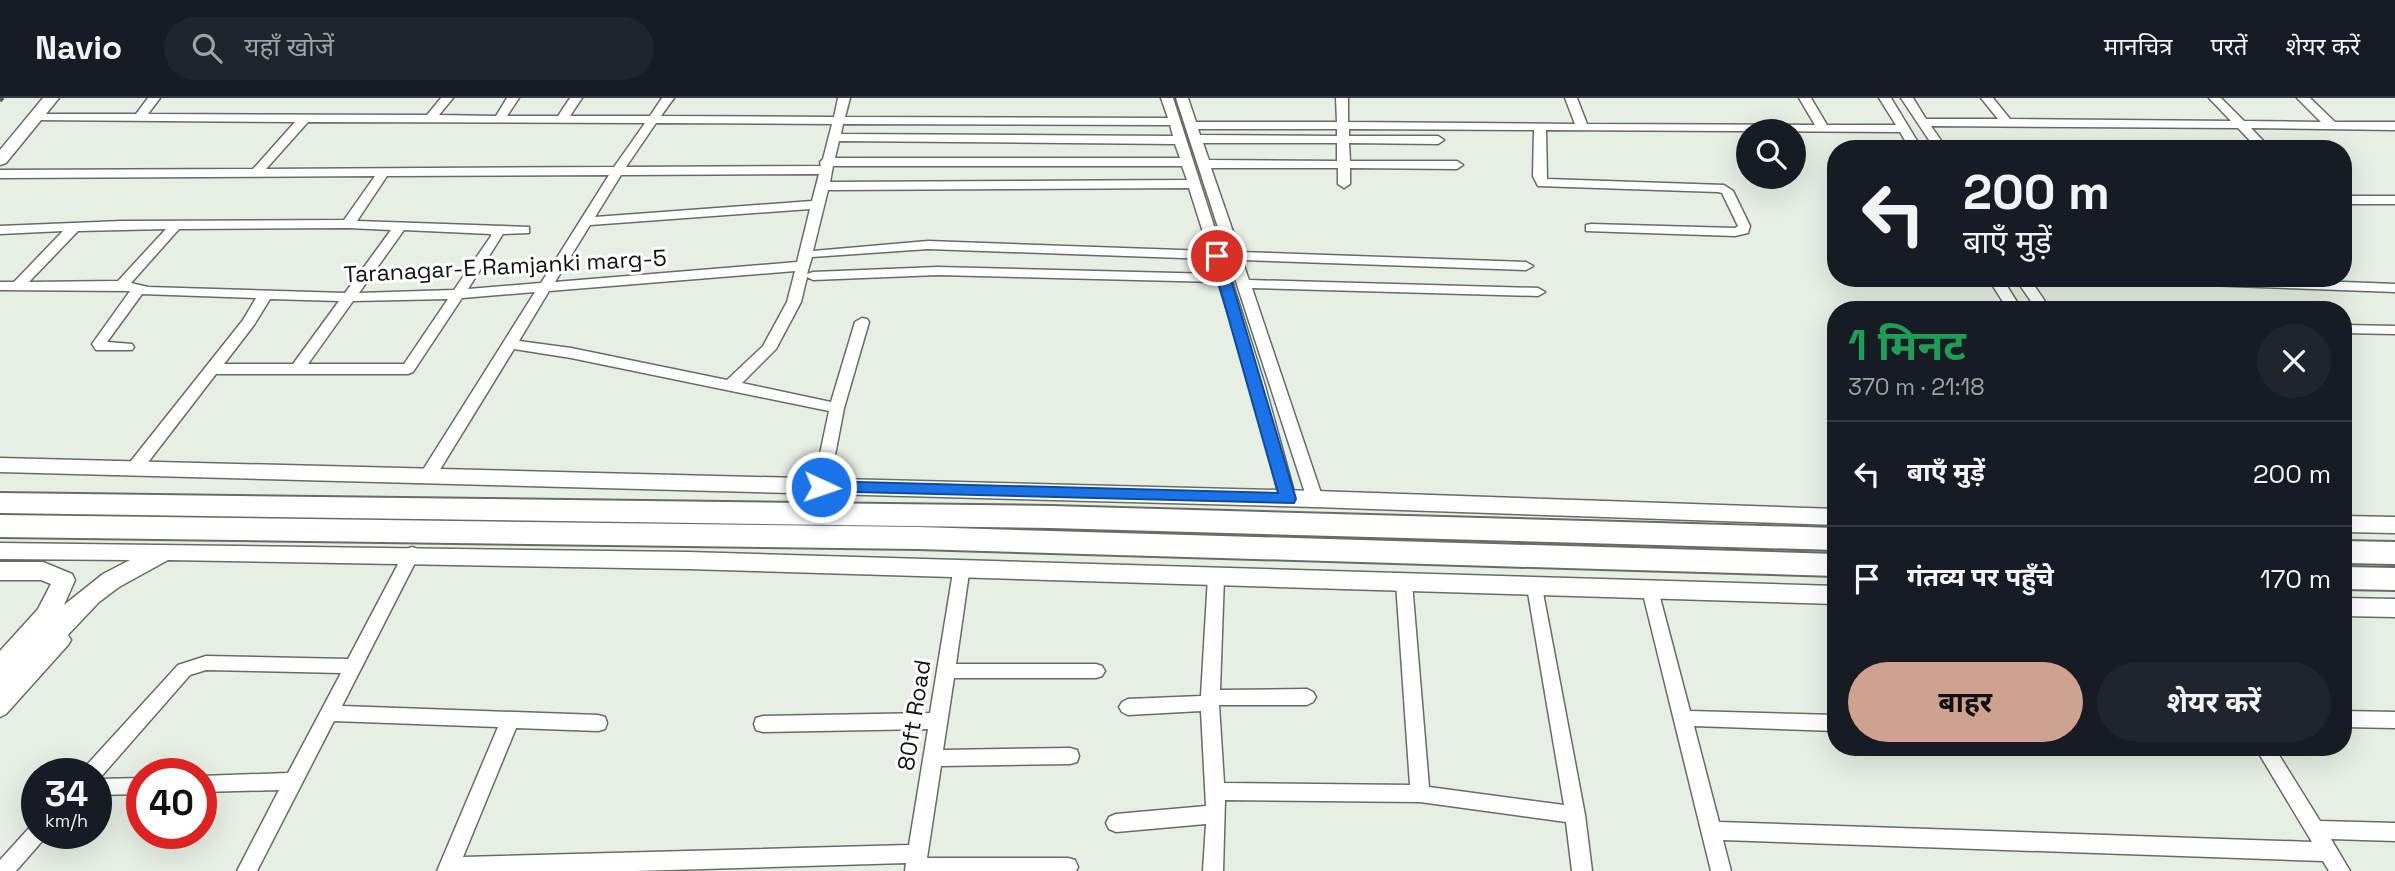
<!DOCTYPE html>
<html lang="hi">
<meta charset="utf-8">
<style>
body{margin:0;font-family:"Space Grotesk","Noto Sans Devanagari",sans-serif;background:#20242c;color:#f1f3f6;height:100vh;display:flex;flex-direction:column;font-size:26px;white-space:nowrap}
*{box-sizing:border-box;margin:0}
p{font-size:23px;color:#9ea1a6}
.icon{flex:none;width:38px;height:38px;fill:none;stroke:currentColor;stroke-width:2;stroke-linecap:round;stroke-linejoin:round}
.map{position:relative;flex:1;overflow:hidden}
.panel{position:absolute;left:1827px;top:203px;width:525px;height:455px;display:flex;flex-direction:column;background:#171b24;border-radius:28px;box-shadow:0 7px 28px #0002}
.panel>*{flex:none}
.guide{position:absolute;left:1827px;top:42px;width:525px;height:147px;border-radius:28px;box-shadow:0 7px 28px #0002;background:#171b24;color:#f1f3f6;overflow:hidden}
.tools{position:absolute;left:1736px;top:21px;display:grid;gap:14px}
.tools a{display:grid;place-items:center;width:70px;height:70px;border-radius:50%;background:#171b24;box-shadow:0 7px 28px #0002;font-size:35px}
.speed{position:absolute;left:21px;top:660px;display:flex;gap:14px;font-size:35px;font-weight:700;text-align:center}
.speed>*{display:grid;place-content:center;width:91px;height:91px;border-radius:50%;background:#171b24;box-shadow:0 7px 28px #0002;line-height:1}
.speed small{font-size:18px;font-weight:400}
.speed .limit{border:10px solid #d22;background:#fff;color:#111}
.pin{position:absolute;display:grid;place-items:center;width:60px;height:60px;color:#fff;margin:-30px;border:4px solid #fff;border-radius:50%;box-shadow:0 2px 7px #0007}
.me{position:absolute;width:77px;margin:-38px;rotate:93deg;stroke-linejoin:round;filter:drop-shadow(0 0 5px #0008)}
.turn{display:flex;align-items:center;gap:24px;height:147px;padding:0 21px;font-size:32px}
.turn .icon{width:91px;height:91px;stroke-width:2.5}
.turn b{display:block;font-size:49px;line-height:60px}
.round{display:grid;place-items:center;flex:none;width:74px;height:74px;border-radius:37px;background:#20242c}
.summary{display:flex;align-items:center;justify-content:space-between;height:119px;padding:0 21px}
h1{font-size:42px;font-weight:700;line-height:52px;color:#1e9e55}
.button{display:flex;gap:14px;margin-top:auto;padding:14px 21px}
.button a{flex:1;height:80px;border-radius:42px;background:#cfa28f;color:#111;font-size:28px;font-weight:700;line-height:80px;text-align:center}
.button a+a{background:#20242c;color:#f1f3f6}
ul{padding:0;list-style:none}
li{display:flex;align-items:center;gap:21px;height:105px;padding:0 21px;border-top:2px solid #363941}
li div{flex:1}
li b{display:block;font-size:26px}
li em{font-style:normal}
header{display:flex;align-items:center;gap:42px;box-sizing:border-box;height:98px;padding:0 35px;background:#171b24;border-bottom:2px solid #363941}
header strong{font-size:33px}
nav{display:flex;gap:38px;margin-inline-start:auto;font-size:24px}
.search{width:490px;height:63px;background:#20242c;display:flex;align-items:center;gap:18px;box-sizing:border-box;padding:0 24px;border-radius:38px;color:#9ea1a6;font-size:26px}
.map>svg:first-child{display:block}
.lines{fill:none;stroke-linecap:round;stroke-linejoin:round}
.minor-casing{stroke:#676d64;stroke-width:3}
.tertiary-casing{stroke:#676d64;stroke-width:3}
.trunk-casing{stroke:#676d64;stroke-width:4}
.minor{fill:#fff;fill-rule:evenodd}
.tertiary{fill:#fff;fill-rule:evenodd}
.trunk{fill:#fff;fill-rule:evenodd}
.rail{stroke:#5a5d58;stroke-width:3.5;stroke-dasharray:11 6;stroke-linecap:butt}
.route{fill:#1a73e8;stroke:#114b97;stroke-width:2}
.labels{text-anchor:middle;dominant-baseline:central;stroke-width:6;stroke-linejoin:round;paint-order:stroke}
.street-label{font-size:23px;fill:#111310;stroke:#fff}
</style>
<header>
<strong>Navio</strong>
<div class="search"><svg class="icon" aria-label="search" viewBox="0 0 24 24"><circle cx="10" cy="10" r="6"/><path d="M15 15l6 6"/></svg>यहाँ खोजें</div>
<nav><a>मानचित्र</a><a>परतें</a><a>शेयर करें</a></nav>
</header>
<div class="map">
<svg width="2395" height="773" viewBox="0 0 2395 773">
<rect width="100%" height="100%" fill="#e7eee3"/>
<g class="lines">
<!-- minor casing -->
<g class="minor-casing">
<g id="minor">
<path d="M148 0H160L148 16 427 17 441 0H453L439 17 496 18 507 0H519L507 18H558L570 0H582L570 18H650L662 0H674L661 18 834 19 838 0H850L845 19 1168 20 1161 0H1173L1222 153 1226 154 1176 0H1188L1196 24H1337L1336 0H1348V24L1575 26 1565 0H1577L1587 26 1815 27 1799 0H1811L1827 27H1896L1879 0H1891L1922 51H1910L1900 34 1546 32 1547 81 1724 87 1733 93 1750 128 1748 135 1735 138 1586 133V127L1591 126 1735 130 1738 128 1722 95 1718 94 1538 88 1533 78 1534 32 1349 31V38H1438L1444 42 1438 46 1349 45 1350 63H1457L1463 67 1457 71 1350 70V86L1344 90 1338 86V70H1211L1240 154 1526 164 1533 168 1526 172 1242 162 1249 182 1538 190 1545 194 1538 198 1252 190 1323 401 1315 407 1307 401 1229 162 1225 161 1265 288 1296 401 1288 407 1280 401 1251 288 1218 184 938 177 813 182 807 179 801 204 776 251 742 285 831 304 855 224 862 220 867 221 869 224 844 310 829 389 821 395 813 389 829 313 571 260 514 251 433 383H421L419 379 421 375 535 194 462 200 413 274 408 276H216L139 376H127L125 372 127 368 243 222 256 200 142 196 107 244 132 246 134 249 132 252H96L92 246 130 193 0 192V184H14L63 133 0 136V128L122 123 344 122 375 78 0 80V72L253 71 295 24 35 22 29 19 35 16H136ZM308 24 645 25 614 69 266 71ZM656 25 832 26 823 61 820 64 821 68 626 69ZM843 26 1170 27 1173 38 841 36ZM1198 31H1337V38L1200 37ZM839 43 1175 46 1180 60H835ZM1203 45H1337V63L1209 62ZM833 68H1182L1187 82 830 84ZM819 76 812 103 595 119 621 77ZM609 77 541 185 468 191 503 136 529 135V129L357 123 387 78ZM1189 90 1209 153 928 143 813 153 828 92ZM810 111 797 164 555 184 590 127ZM348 130 391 132 345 195 148 189 131 185 179 131ZM166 131 118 183 29 184 78 133ZM404 132 491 136V138L454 192 359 195ZM928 151 1211 161 1216 176 938 169 813 174 807 176 812 159ZM795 173 787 204 763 248 727 282 571 250 519 243 549 193ZM270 201 339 203 293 266H224L254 227ZM448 201 404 266H308L353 203Z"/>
<path d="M1901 0H1913L1926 21H1998L1981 0H1993L2010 21 2231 23 2209 0H2221L2244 23 2321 24 2297 0H2310L2335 24H2395V32L2251 30 2271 51H2258L2238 30 1931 28 1947 51H1935Z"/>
<rect x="2343" y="98" width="52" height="8"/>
<path d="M1988 180H2002L2022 212H2008Z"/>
<path d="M2015 180H2029L2051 212H2037Z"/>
<path d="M2118 180H2243L2395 186V194L2125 184Z"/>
<path d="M2343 227 2395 228V236L2343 235Z"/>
<path d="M412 449 418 451 420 455 342 608 598 617 605 619 607 625 605 631 598 633 516 630 463 759 909 747 928 631 763 634 756 632 754 626 756 620 763 618 930 615 954 468 956 464H968L970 468 956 566H1096L1102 568 1105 573 1102 578 1096 580H954L943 652 1070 650 1077 652 1079 658 1077 664 1070 666 941 668 927 760H1068L1075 762 1078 769 1076 773H905L906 765 634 773H437L498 629 334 623 257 773H237L279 692 201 694V678L288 675 341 575 206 572 190 577 99 681 142 680V696L96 697V676H82L84 670 178 567 206 558 348 561 406 451Z"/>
<path d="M1216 473 1222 474 1224 479 1220 592 1307 591 1313 594 1316 599 1313 604 1307 607H1219L1224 685 1410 687 1396 485 1398 480H1410L1412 485 1429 689 1564 707 1527 489 1529 484H1541L1585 717 1592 773H1572L1566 724 1420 704 1225 702 1223 773H1203L1206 726 1116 734 1109 731 1106 725 1109 719 1116 716 1206 708 1201 613 1128 617 1122 614 1119 609 1122 604 1128 601 1201 598 1208 479 1210 474Z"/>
<path d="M1650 485 1656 487 1658 492 1690 613 1836 617V633L1694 628 1719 724 2312 744 2255 649H2274L2320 723 2395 725V743L2331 741 2350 773H2329L2323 763 1723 742 1731 773H1711L1642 492 1644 487Z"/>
<path d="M62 535 68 537 71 542 68 547 6 616 0 619V598L56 537Z"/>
<path d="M2343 613 2395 614V630L2343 629Z"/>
<path d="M37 726V735H47L44 741 16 773H0V762L30 729Z"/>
</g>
</g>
<!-- tertiary casing -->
<g class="tertiary-casing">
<g id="tertiary">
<path d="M43 0H59L6 65 0 67V52Z"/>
<path d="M0 360 1315 393 1836 411V427L1315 409 0 374Z"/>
<path d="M2343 418 2395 419V435L2343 434Z"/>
<path d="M0 445 688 454 1836 488V506L688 471 168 462 119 489 99 504 9 599 0 602V553L38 511 51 486 41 482H0V464H43L72 476 75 482 64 507 103 476 130 462 0 461Z"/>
<path d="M2343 500 2395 501V519L2343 518Z"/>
</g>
</g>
<!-- trunk casing -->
<g class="trunk-casing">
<g id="trunk">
<path d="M0 395 1051 408 1836 430V452L1051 430 0 415Z"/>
<path d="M0 417 918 429 1836 456V478L918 451 0 439Z"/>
<path d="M2343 443 2395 444V466L2343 465Z"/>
<path d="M2343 469 2395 470V492L2343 491Z"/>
</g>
</g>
<!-- minor -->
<use href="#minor" class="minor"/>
<!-- tertiary -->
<use href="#tertiary" class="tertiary"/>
<!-- trunk -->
<use href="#trunk" class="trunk"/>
<!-- rail -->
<path class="rail" d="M0 3 3 0"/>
</g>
<!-- route -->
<path class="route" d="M1213 156 1224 158 1296 401 1294 405 815 393V385L821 383 1278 395 1211 158Z"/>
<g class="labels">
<!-- street labels -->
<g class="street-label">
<text transform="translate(505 168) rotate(-3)">Taranagar-E Ramjanki marg-5</text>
<text transform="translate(914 617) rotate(-81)">80ft Road</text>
</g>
</g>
</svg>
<div class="tools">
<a><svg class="icon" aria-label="search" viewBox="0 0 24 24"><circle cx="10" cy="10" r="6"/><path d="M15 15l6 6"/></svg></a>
</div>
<div class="speed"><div>34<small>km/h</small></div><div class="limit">40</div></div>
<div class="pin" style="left:1217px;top:158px;background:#d93025"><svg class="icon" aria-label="arrive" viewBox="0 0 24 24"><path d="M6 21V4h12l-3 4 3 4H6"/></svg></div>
<svg class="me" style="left:821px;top:389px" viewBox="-20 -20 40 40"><circle r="17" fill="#1a73e8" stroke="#fff" stroke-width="3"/><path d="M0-11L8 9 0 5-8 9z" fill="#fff"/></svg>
<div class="guide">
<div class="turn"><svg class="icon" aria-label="left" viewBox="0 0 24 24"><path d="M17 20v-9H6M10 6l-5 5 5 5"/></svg><div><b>200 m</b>बाएँ मुड़ें</div></div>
</div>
<section class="panel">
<div class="summary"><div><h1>1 मिनट</h1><p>370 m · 21:18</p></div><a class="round"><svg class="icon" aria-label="close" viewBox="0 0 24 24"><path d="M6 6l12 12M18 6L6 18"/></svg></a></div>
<ul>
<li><svg class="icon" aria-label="left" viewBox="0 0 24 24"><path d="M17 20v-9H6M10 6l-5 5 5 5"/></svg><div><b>बाएँ मुड़ें</b></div><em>200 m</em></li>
<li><svg class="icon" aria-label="arrive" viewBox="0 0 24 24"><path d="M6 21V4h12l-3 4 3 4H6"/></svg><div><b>गंतव्य पर पहुँचे</b></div><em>170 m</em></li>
</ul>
<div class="button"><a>बाहर</a><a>शेयर करें</a></div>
</section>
</div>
